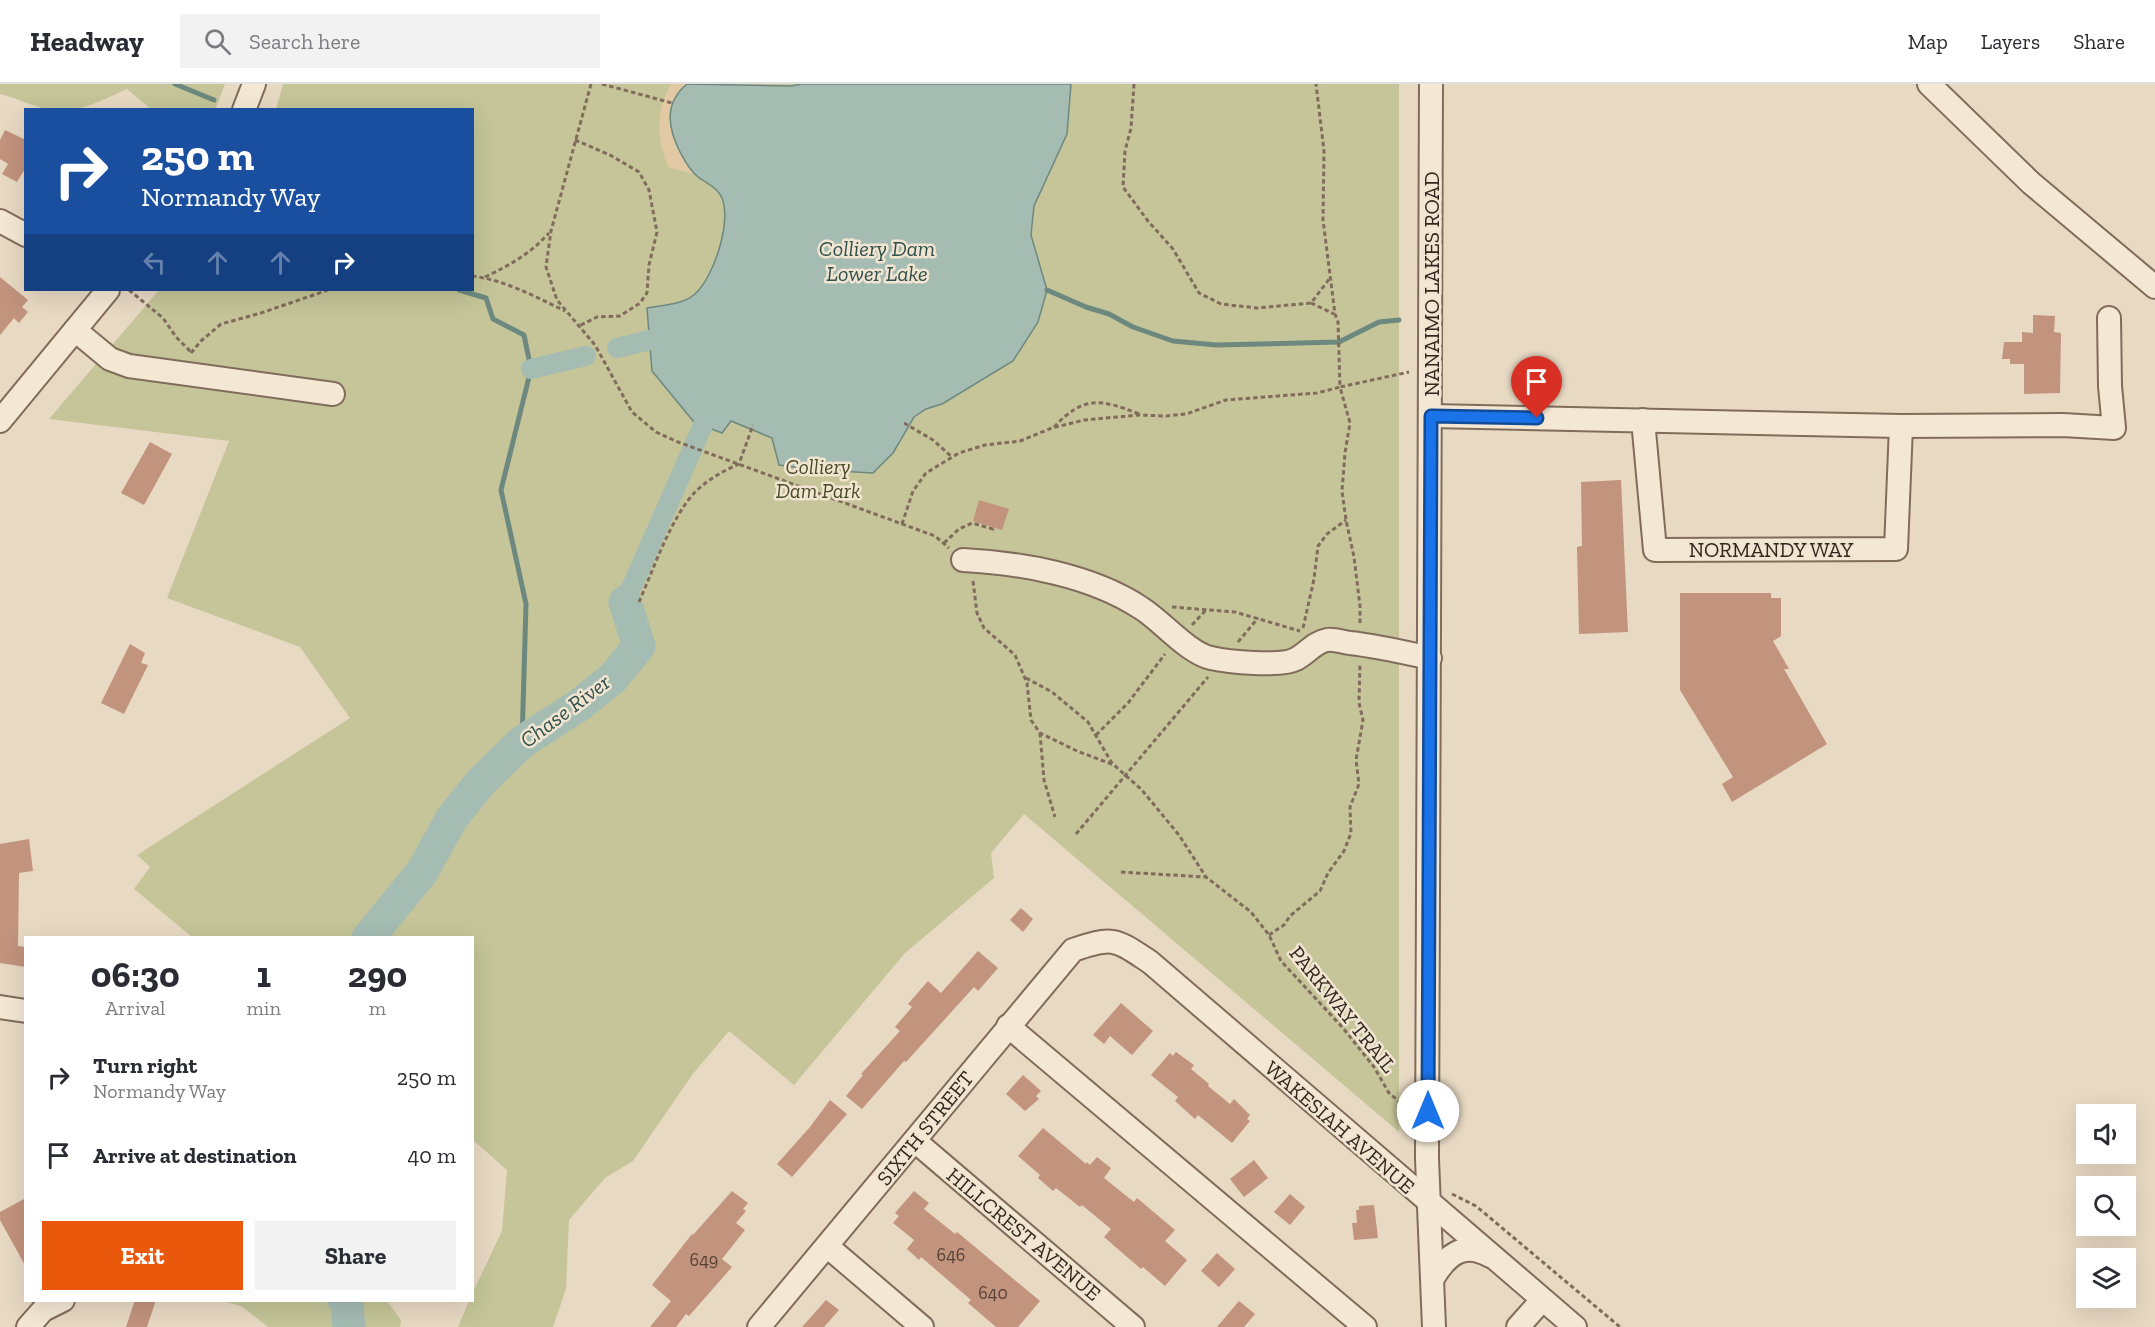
<!DOCTYPE html>
<style>
body{margin:0;font-family:"Zilla Slab",serif;background:#f2f2f3;color:#2b2b33;height:100vh;display:flex;flex-direction:column;font-size:22px;white-space:nowrap}
*{box-sizing:border-box;margin:0}
p{font-size:20px;color:#7c7c81}
.icon{flex:none;width:33px;height:33px;fill:none;stroke:currentColor;stroke-width:2;stroke-linecap:round;stroke-linejoin:round}
.map{position:relative;flex:1;overflow:hidden}
.panel{position:absolute;left:24px;top:852px;width:450px;height:366px;display:flex;flex-direction:column;background:#fff;border-radius:0px;box-shadow:0 6px 24px #0002}
.panel>*{flex:none}
.guide{position:absolute;left:24px;top:24px;width:450px;height:183px;border-radius:0px;box-shadow:0 6px 24px #0002;background:#1a4fa0;color:#fff;overflow:hidden}
.buttons{position:absolute;left:2076px;top:1020px;display:grid;gap:12px}
.buttons a{display:grid;place-items:center;width:60px;height:60px;border-radius:0px;background:#fff;box-shadow:0 6px 24px #0002;font-size:30px}
.pin{position:absolute;display:grid;place-items:center;width:51px;height:51px;color:#fff;margin:-62px -26px;border-radius:50% 50% 50% 0;rotate:-45deg;box-shadow:0 0 6px #0007}
.pin .icon{rotate:45deg}
.me{position:absolute;width:66px;margin:-33px;rotate:0deg;stroke-linejoin:round;filter:drop-shadow(0 0 4px #0008)}
.turn{display:flex;align-items:center;gap:21px;height:126px;padding:0 18px;font-size:27px}
.turn .icon{width:78px;height:78px;stroke-width:2.5}
.turn b{display:block;font-size:42px;line-height:51px}
.lanes{display:flex;align-items:center;height:57px;padding:0 18px;background:#0003;justify-content:center;gap:30px;direction:ltr}
.lanes .off{opacity:.35}
.eta{display:flex;justify-content:space-evenly;align-items:center;height:102px;text-align:center}
.eta b{font-size:36px;font-weight:700;line-height:42px}
.primary-button{display:flex;gap:12px;margin-top:auto;padding:12px 18px}
.primary-button a{flex:1;height:69px;border-radius:0px;background:#ea580c;color:#fff;font-size:24px;font-weight:700;line-height:69px;text-align:center}
.primary-button a+a{background:#f2f2f3;color:#2b2b33}
ul{padding:0;list-style:none}
li{display:flex;align-items:center;gap:18px;height:78px;padding:0 18px}
li div{flex:1}
li b{display:block;font-size:22px}
li em{font-style:normal}
header{display:flex;align-items:center;gap:36px;box-sizing:border-box;height:84px;padding:0 30px;background:#fff;border-bottom:2px solid #e1e1e2}
header strong{font-size:28px}
nav{display:flex;gap:33px;margin-inline-start:auto;font-size:21px}
.search{width:420px;height:54px;background:#f2f2f3;display:flex;align-items:center;gap:15px;box-sizing:border-box;padding:0 21px;border-radius:0px;color:#7c7c81;font-size:22px}
.map>svg:first-child{display:block}
.green{fill:#c5c599}
.sand{fill:#e1caa3}
.water{fill:#a5bcb3;stroke:#6d897f;stroke-width:1.5}
.lines{fill:none;stroke-linecap:round;stroke-linejoin:round}
.stream{stroke:#6d897f;stroke-width:5}
.canal{stroke:#a5bcb3;stroke-width:20}
.river{stroke:#a5bcb3;stroke-width:33}
.building{fill:#c2937d}
.minor-casing{stroke:#816c5c;stroke-width:26}
.path{stroke:#816c5c;stroke-width:3;stroke-dasharray:4.5 3;stroke-linecap:butt}
.minor{stroke:#f4e8d5;stroke-width:22}
.route-casing{stroke:#114b97;stroke-width:15}
.route{stroke:#1a73e8;stroke-width:10}
.labels{text-anchor:middle;dominant-baseline:central;stroke-width:5;stroke-linejoin:round;paint-order:stroke}
.number-label{font-size:18px;fill:#564136}
.street-label{font-size:21px;fill:#32261e;stroke:#f1e5d2}
.park-label{font-size:21px;font-style:italic;fill:#474c27;stroke:#f1e5d2}
.water-label{font-size:22px;font-style:italic;fill:#2f504b;stroke:#f1e5d2}
</style>
<header>
<strong>Headway</strong>
<div class="search"><svg class="icon" aria-label="search" viewBox="0 0 24 24"><circle cx="10" cy="10" r="6"/><path d="M15 15l6 6"/></svg>Search here</div>
<nav><a>Map</a><a>Layers</a><a>Share</a></nav>
</header>
<div class="map">
<svg width="2155" height="1243" viewBox="0 0 2155 1243">
<rect width="100%" height="100%" fill="#e8d9c3"/>
<!-- green -->
<g class="green">
<path d="M0 0H225L215 26 151 25 127 5C102 16 79 30 50 26 34 23 17 14 0 10Z"/>
<path d="M283 0H1399V1048L1024 730 991 769 994 794 905 869 794 1001 729 947 692 991 633 1077 605 1094 569 1136 566 1205 553 1243H458L469 1217 472 1216 473 1208 502 1147 507 1086 473 1056 472 854 192 853 134 805 150 783 137 771 350 634 300 563 167 514 229 357 49 335 159 206H472V26L276 25Z"/>
<path d="M223 1217H387L401 1236 400 1243H268L241 1222Z"/>
</g>
<!-- sand -->
<path class="sand" d="M671 0H687L679 7 672 18 669 32 684 77 696 91 668 83C657 55 655 27 671 0Z"/>
<!-- water -->
<path class="water" d="M687 0 791 2 802 0H1071L1067 50 1034 122 1031 151 1047 206 1038 238 1013 277 942 320 926 325 914 333 893 369 873 389 821 386V381L809 380 808 385 779 381 772 354 731 337 722 349 694 338 652 287 647 224C662 221 683 221 695 210 714 193 733 135 721 112 716 102 705 99 697 92 690 87 685 77 681 70 668 45 663 20 687 0Z"/>
<g class="lines">
<!-- stream -->
<g class="stream">
<path d="M175 0 214 16"/>
<path d="M459 206 486 214 493 235 524 251 531 285 501 406 526 520 522 658"/>
<path d="M1047 206 1086 223 1109 230 1133 243 1173 257 1216 261 1339 258 1379 238 1399 236"/>
</g>
<!-- canal -->
<g class="canal">
<path d="M617 264 650 256"/>
<path d="M531 285 586 272"/>
<path d="M625 518 703 341"/>
</g>
<!-- river -->
<g class="river">
<path d="M368 854 422 788 452 734 481 698 522 658 578 622 613 594 639 562 625 518"/>
<path d="M344 1216 347 1221 349 1243"/>
</g>
</g>
<!-- building -->
<g class="building">
<path d="M5 46 26 56V83L17 98 2 90 8 80 0 75V56Z"/>
<path d="M0 193 28 216 22 223 28 228 19 239 14 234 0 251Z"/>
<path d="M2033 231 2055 232 2054 248 2061 249 2060 309 2024 310V280H2010V275H2002L2004 258H2022V248L2033 249Z"/>
<path d="M150 358 172 370 144 421 121 409Z"/>
<path d="M1621 396 1628 548 1579 550 1577 463 1582 462 1581 398Z"/>
<path d="M979 416 1009 425 1002 446 973 437Z"/>
<path d="M1680 509H1771V514H1781V552L1773 557 1789 585H1784L1827 660 1732 718 1722 700 1733 693 1680 606Z"/>
<path d="M130 560 145 569 141 579 148 581 124 630 101 619Z"/>
<path d="M29 755 33 787 19 789 18 862 26 863V883L0 879V760Z"/>
<path d="M1021 824 1033 835 1023 848 1010 836Z"/>
<path d="M978 867 998 884 978 907 974 903 906 978 904 977 862 1025 846 1012 863 991 861 990 900 947 895 943 912 923 908 920 928 897 941 909Z"/>
<path d="M1121 919 1153 947 1132 971 1110 952 1104 960 1093 951Z"/>
<path d="M1176 968 1194 981 1191 985 1209 1000 1208 1002 1230 1020 1234 1015 1250 1031 1247 1035 1250 1037 1232 1059 1198 1031 1195 1035 1175 1017 1178 1013 1151 991 1170 969 1173 972Z"/>
<path d="M1023 991 1041 1007 1036 1012 1039 1015 1025 1027 1006 1010Z"/>
<path d="M830 1016 847 1030 792 1093 777 1080 810 1043Z"/>
<path d="M1043 1044 1086 1080 1087 1078 1090 1081 1097 1073 1111 1084 1104 1094 1134 1118 1137 1114 1175 1146 1165 1157 1187 1176 1165 1202 1143 1183 1141 1185 1104 1153 1111 1145 1082 1121 1080 1123 1056 1104 1053 1107 1038 1094 1040 1091 1018 1072Z"/>
<path d="M1254 1076 1268 1094 1244 1113 1230 1095Z"/>
<path d="M732 1107 748 1119 743 1125 746 1127 736 1139 745 1146 722 1175 732 1183 689 1232 686 1230 676 1243H650L671 1217 652 1201 692 1150 693 1151Z"/>
<path d="M914 1107 929 1119 924 1125 955 1150 957 1148 1040 1217 1018 1243H996L968 1219 971 1216 921 1173 919 1176 907 1165 914 1156 893 1139 899 1132 895 1129Z"/>
<path d="M1290 1110 1305 1123 1290 1141 1274 1128Z"/>
<path d="M26 1114V1183L0 1136V1128Z"/>
<path d="M1374 1121 1378 1154 1354 1156 1352 1139H1357L1356 1126H1359V1122Z"/>
<path d="M1217 1169 1235 1185 1219 1203 1201 1187Z"/>
<path d="M135 1216H156L147 1243H126Z"/>
<path d="M826 1216 839 1226 824 1243H802Z"/>
<path d="M1239 1217 1255 1230 1244 1243H1217Z"/>
</g>
<g class="lines">
<!-- minor casing -->
<g class="minor-casing">
<g id="minor">
<path d="M1431 0 1427 1075 1434 1243"/>
<path d="M1929 0 2031 99 2155 203"/>
<path d="M244 26 254 0"/>
<path d="M0 137 26 151"/>
<path d="M75 246 110 275 129 282 333 310"/>
<path d="M1431 332 1901 342 2063 341 2114 344 2110 302 2109 234"/>
<path d="M1643 336 1655 466 1896 465 1901 342"/>
<path d="M0 337 108 206"/>
<path d="M963 476C1021 479 1091 491 1141 524 1162 537 1188 569 1211 574 1228 578 1281 583 1296 575 1307 569 1315 558 1327 556 1334 555 1343 558 1350 559 1377 562 1403 568 1430 574"/>
<path d="M0 923 26 927"/>
<path d="M1008 942 1365 1243"/>
<path d="M915 1057 1133 1243"/>
<path d="M827 1162 922 1243"/>
<path d="M1433 1194C1447 1171 1463 1157 1490 1172"/>
<path d="M28 1243 43 1226 63 1216"/>
<path d="M759 1243 1073 866C1114 852 1115 855 1150 878L1575 1243"/>
<path d="M1518 1243 1542 1216"/>
</g>
</g>
<!-- path -->
<g class="path">
<path d="M591 0 551 147 546 183 557 216 595 261 632 328 656 348 678 358 935 452 949 464"/>
<path d="M602 0 672 19"/>
<path d="M1134 0 1131 44 1125 67 1123 103 1148 137 1173 165 1199 209 1221 220 1257 224 1311 219 1330 194"/>
<path d="M575 56 610 71 639 88 649 106 657 148 649 181 647 209 640 219 620 232 597 233 579 242"/>
<path d="M472 192C505 196 536 213 565 227"/>
<path d="M485 193C510 181 530 170 549 149"/>
<path d="M129 206 163 234 176 253 191 268"/>
<path d="M1311 219 1334 230"/>
<path d="M191 269 201 257 221 240 261 229 328 206"/>
<path d="M904 339 933 356 952 373"/>
<path d="M1054 343C1084 311 1101 315 1139 330"/>
<path d="M902 440 913 407 926 389 959 369 985 361 1020 357 1052 344 1084 336 1139 331 1166 332 1186 330 1226 316 1317 309 1340 303 1338 238 1335 230 1323 136 1324 67 1316 0"/>
<path d="M944 459 959 445 972 439 993 445V444"/>
<path d="M973 497 977 529 984 544 1015 571 1027 599 1031 636 1040 649 1077 667 1114 681 1141 705 1179 751 1206 793 1251 828 1269 851 1281 877 1343 944 1374 983 1389 1009 1408 1025"/>
<path d="M639 518C654 484 671 433 696 407 709 395 723 387 739 380L753 341"/>
<path d="M1172 523 1235 528 1300 547"/>
<path d="M1360 539V522L1354 473 1346 436 1342 407 1345 369 1350 339 1340 303 1409 288"/>
<path d="M1192 541 1207 525"/>
<path d="M1303 544 1314 495 1318 462 1327 450 1346 436"/>
<path d="M1238 558 1258 534"/>
<path d="M1026 594 1052 608 1088 638 1113 681"/>
<path d="M1040 649 1044 696 1055 733"/>
<path d="M1096 651 1128 619 1165 570"/>
<path d="M1076 750 1208 593"/>
<path d="M1121 788 1206 793"/>
<path d="M1269 851 1284 841 1290 832 1320 807 1328 789 1344 767 1351 749 1350 723 1359 700 1356 676 1363 636 1359 619 1360 579"/>
<path d="M1452 1110 1476 1122 1620 1243"/>
</g>
<!-- minor -->
<use href="#minor" class="minor"/>
</g>
<g class="lines">
<!-- route casing -->
<g class="route-casing">
<path id="route" d="M1428 1027 1431 332 1537 334"/>
</g>
<!-- route -->
<use href="#route" class="route"/>
</g>
<g class="labels">
<!-- number labels -->
<g class="number-label">
<text x="951" y="1171">646</text>
<text x="704" y="1176">649</text>
<text x="993" y="1209">640</text>
</g>
<!-- street labels -->
<g class="street-label">
<text transform="translate(1431 200) rotate(-90)">NANAIMO LAKES ROAD</text>
<text x="1771" y="465">NORMANDY WAY</text>
<text transform="translate(1343 925) rotate(51)">PARKWAY TRAIL</text>
<text transform="translate(1340 1043) rotate(41)">WAKESIAH AVENUE</text>
<text transform="translate(925 1044) rotate(-51)">SIXTH STREET</text>
<text transform="translate(1024 1150) rotate(40)">HILLCREST AVENUE</text>
</g>
<!-- park labels -->
<g class="park-label">
<text x="818" y="382">Colliery<tspan x="818" dy="24">Dam Park</tspan></text>
</g>
<!-- water labels -->
<g class="water-label">
<text x="877" y="164">Colliery Dam<tspan x="877" dy="25">Lower Lake</tspan></text>
<text transform="translate(565 627) rotate(-37)">Chase River</text>
</g>
</g>
</svg>
<div class="buttons">
<a><svg class="icon" aria-label="sound" viewBox="0 0 24 24"><path d="M4 9h4l5-4v14l-5-4H4zM17 9q2 3 0 6"/></svg></a>
<a><svg class="icon" aria-label="search" viewBox="0 0 24 24"><circle cx="10" cy="10" r="6"/><path d="M15 15l6 6"/></svg></a>
<a><svg class="icon" aria-label="layers" viewBox="0 0 24 24"><path d="M12 4l9 5-9 5-9-5zM3 14l9 5 9-5"/></svg></a>
</div>
<div class="pin" style="left:1537px;top:334px;background:#d93025"><svg class="icon" aria-label="arrive" viewBox="0 0 24 24"><path d="M6 21V4h12l-3 4 3 4H6"/></svg></div>
<svg class="me" style="left:1428px;top:1027px" viewBox="-20 -20 40 40"><circle r="19" fill="#fff"/><path d="M0-13L10 11 0 6-10 11z" fill="#1a73e8"/></svg>
<div class="guide">
<div class="turn"><svg class="icon" aria-label="right" viewBox="0 0 24 24"><path d="M7 20v-9h11M14 6l5 5-5 5"/></svg><div><b>250 m</b>Normandy Way</div></div>
<div class="lanes"><svg class="icon off" aria-label="left" viewBox="0 0 24 24"><path d="M17 20v-9H6M10 6l-5 5 5 5"/></svg><svg class="icon off" aria-label="ahead" viewBox="0 0 24 24"><path d="M12 20V5M6 11l6-6 6 6"/></svg><svg class="icon off" aria-label="ahead" viewBox="0 0 24 24"><path d="M12 20V5M6 11l6-6 6 6"/></svg><svg class="icon" aria-label="right" viewBox="0 0 24 24"><path d="M7 20v-9h11M14 6l5 5-5 5"/></svg></div>
</div>
<section class="panel">
<div class="eta">
<div><b>06:30</b><p>Arrival</p></div>
<div><b>1</b><p>min</p></div>
<div><b>290</b><p>m</p></div>
</div>
<ul>
<li><svg class="icon" aria-label="right" viewBox="0 0 24 24"><path d="M7 20v-9h11M14 6l5 5-5 5"/></svg><div><b>Turn right</b><p>Normandy Way</p></div><em>250 m</em></li>
<li><svg class="icon" aria-label="arrive" viewBox="0 0 24 24"><path d="M6 21V4h12l-3 4 3 4H6"/></svg><div><b>Arrive at destination</b></div><em>40 m</em></li>
</ul>
<div class="primary-button"><a>Exit</a><a>Share</a></div>
</section>
</div>
